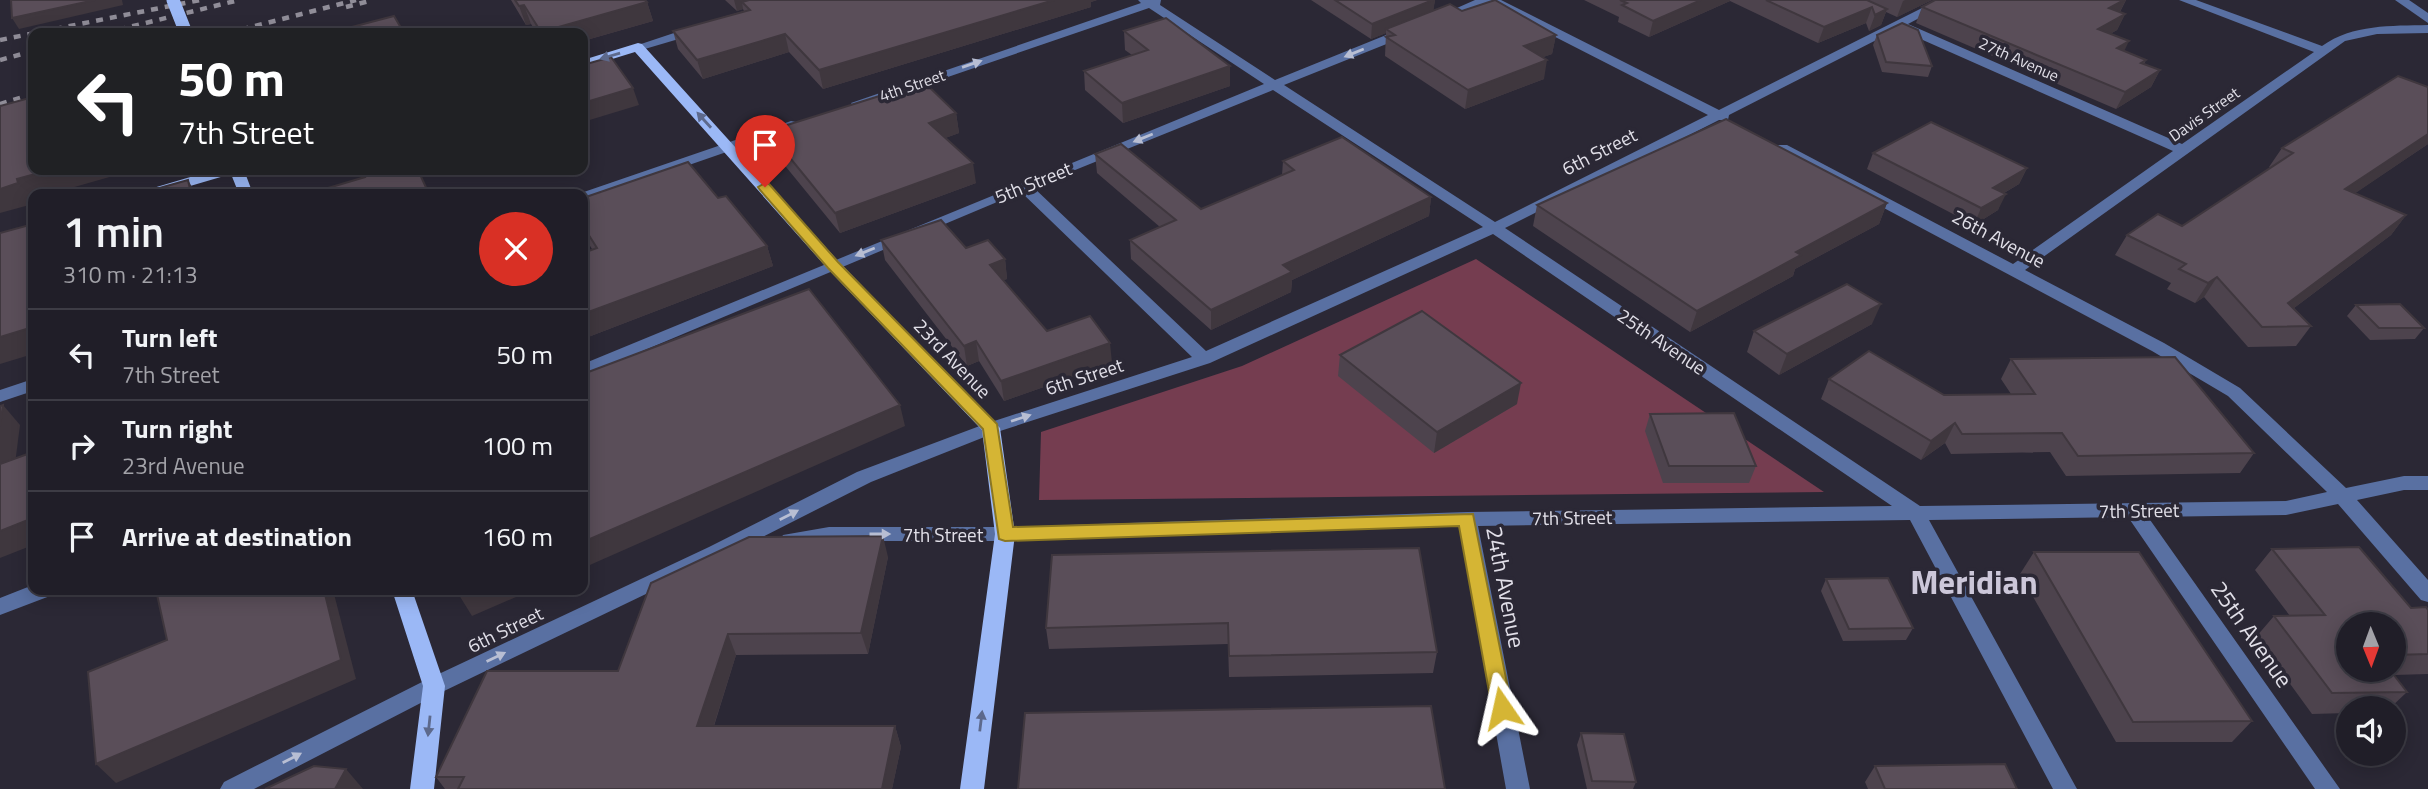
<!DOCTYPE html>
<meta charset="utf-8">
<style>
body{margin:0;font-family:"Titillium Web",sans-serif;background:#282730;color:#f1f3f6;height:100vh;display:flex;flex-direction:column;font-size:26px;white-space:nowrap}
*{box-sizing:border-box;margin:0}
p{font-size:23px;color:#a2a2a8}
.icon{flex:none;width:38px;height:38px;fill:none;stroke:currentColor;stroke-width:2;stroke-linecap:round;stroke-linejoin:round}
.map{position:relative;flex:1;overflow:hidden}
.side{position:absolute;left:28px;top:189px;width:560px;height:406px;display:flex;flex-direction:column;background:#201e28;border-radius:14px;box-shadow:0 4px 18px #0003,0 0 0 2px #3d3c45}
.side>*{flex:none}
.guide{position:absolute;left:28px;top:28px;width:560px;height:147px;border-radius:14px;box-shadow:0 4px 18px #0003,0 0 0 2px #3d3c45;background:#202124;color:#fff;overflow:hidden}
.needle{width:46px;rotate:179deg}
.fabs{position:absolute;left:2336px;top:612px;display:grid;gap:14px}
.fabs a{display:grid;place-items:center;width:70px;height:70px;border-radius:50%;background:#201e28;box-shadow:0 4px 18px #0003,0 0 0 2px #3d3c45;font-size:35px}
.pin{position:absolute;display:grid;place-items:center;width:60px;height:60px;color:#fff;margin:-72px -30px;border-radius:50% 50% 50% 0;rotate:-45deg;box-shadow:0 0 7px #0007}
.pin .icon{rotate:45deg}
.me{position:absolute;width:77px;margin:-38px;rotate:349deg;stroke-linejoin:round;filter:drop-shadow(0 0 5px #0008)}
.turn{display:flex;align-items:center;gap:24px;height:147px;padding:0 35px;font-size:32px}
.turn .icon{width:91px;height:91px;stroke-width:2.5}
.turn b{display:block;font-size:49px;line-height:60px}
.round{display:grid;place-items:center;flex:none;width:74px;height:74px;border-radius:37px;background:#282730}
.summary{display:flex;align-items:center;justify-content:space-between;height:119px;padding:0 35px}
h1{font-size:42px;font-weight:600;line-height:52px}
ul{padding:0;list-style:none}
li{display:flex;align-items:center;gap:21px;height:91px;padding:0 35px;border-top:2px solid #3d3c45}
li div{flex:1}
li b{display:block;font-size:26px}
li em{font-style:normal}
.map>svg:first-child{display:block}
.green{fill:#753d50}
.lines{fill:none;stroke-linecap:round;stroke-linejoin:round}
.minor{fill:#5970a2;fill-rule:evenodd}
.major{fill:#9bb8f6;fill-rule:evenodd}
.rail{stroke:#908d98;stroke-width:4.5;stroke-dasharray:7 7;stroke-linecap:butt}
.major-bridge{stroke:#9bb8f6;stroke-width:13}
.wall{fill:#4d434d;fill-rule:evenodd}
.shaded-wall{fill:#3f373e}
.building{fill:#5a4e59;stroke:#3f373e;stroke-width:2}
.oneway{fill:#b8bed3}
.oneway2{fill:#5d698c}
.route{fill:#d5b534;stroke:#8a7622;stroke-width:2}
.labels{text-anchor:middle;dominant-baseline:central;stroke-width:7;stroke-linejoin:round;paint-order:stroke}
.far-street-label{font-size:16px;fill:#e1dfe8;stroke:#2b2835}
.street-label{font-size:19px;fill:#e1dfe8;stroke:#2b2835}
.near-street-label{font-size:23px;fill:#e1dfe8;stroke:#2b2835}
.town-label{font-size:33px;font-weight:bold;fill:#ccc7d9;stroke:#2b2835}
</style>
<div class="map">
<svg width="2428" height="789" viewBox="0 0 2428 789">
<rect width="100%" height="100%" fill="#2b2835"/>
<!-- green -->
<path class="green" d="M1476 259 1824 492 1039 500 1041 432 1242 366Z"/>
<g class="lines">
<!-- minor -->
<g class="minor">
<path d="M1138 0H1161L1160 5 1275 80 1401 29H1409V35L1284 85 1495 222 1708 115 1489 3 1442 22 1432 19 1475 0H1501L1719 110 1938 0H1953L1908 24 2182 144 2314 52 2179 0H2196L2322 46C2353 24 2391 26 2428 25V33L2377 34 2345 41 2025 270 2164 343 2240 388 2346 488 2404 476H2428V490H2404L2357 500 2428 580V602L2421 600 2338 504 2286 515 2148 517 2340 789H2315L2128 517 1929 520 2077 789H2053L1910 520 1478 526 1530 789H1506L1459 526 1005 541H829L790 547 783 545 780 540 783 535 829 527H1005L1467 512 1892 506 1493 234 1210 363 997 432 871 482 723 557 442 692 254 789H220L224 782 426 680 709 547 857 472 985 424 1192 357 1021 192 583 376V364L1264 84 1149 8 863 106H853L851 103 1141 3ZM1898 29 2173 151 2013 264 1787 145H1777V151L2152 351 2228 396 2327 492 2286 501 1920 506 1505 228 1719 120H1728L1729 115ZM1273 90 1483 227 1206 351 1033 187Z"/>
<path d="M2395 0H2409L2428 13V23Z"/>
<path d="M695 26 701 30 699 33 638 51 632 47Z"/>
<path d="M791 121 796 122V128L588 200 583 201V194H578Z"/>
<path d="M33 379V391L0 402V390Z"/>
<path d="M33 585V590H53L50 596 0 615V598Z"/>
</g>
<!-- major -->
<g class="major">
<path d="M638 43 642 44 839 262 1000 428 1015 534 984 789H960L995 534 982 430 827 268 635 52 583 68V60Z"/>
<path d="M214 170H244L253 194H239L231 174 163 194H141L143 191Z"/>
<path d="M392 590H412L445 686 434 789H410L423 686Z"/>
</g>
<!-- rail -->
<g class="rail">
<path d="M346 7 373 0"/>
<path d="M105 33 239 0"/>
<path d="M228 33 356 0"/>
<path d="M0 40 200 0"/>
<path d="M0 60 33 51"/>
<path d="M0 104 33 94"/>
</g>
<!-- major-bridge -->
<path class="major-bridge" d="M173 0 186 33"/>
</g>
<!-- wall -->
<g class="wall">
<path d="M511 0H645L647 2 653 21 583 41V33H537L531 24 526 25Z"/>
<path d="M725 0H1097L1091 2V7L823 89 789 52 703 79 678 49 673 31 744 11 743 9 737 11Z"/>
<path d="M1311 0H1435L1433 10 1462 11 1556 35 1552 54 1543 57 1544 79 1465 109 1385 56 1386 33 1371 39Z"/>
<path d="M1584 0H1932L1897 17 1886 12 1881 25 1869 31 1866 23 1818 43 1730 1 1649 37 1618 22 1619 17Z"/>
<path d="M1935 0H2126L2120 12 2125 14 2117 30 2110 34 2124 51 2146 60 2144 64 2160 70 2151 87 2116 109 1916 23 1922 7Z"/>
<path d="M1124 31 1230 66V86L1123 123 1085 90 1084 71 1132 55 1125 50Z"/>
<path d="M1877 35 1932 66 1928 77 1882 72 1873 45Z"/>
<path d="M2428 87V144L2355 193 2406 215 2391 235 2294 308 2311 326 2296 346 2248 347 2204 297 2195 303 2167 289 2171 283 2115 255 2127 235 2182 226 2270 168 2269 167 2282 148Z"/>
<path d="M956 113 959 133 945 138 976 183 840 233 773 151 768 131Z"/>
<path d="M1873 153 2027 168 2019 184 2004 193 1998 210 1974 225 1867 169Z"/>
<path d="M1095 154 1201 209 1282 175 1283 161 1431 197 1429 216 1292 280 1291 292 1211 330 1131 259 1130 240 1160 227 1097 173Z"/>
<path d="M583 198H718L767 246 773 266 583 339V253L592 249 583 235Z"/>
<path d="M1887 203 1879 224 1795 269 1793 276 1690 332 1533 226 1537 205Z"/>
<path d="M881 240 966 248 1005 259 1007 279 1003 280 1047 331 1112 363 1004 401 979 361 967 366 885 260Z"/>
<path d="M2356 305 2424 328 2415 339 2370 340 2347 316Z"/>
<path d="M1872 324 1779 375 1747 352 1754 331Z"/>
<path d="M1340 355 1517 404 1434 453 1338 376Z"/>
<path d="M2011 359 2254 453 2240 473 2066 476 2050 452 1951 454 1945 443 1921 460 1821 399 1829 379 1944 395 2011 394 2001 379Z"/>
<path d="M1650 414 1756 466 1749 483H1663L1645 431Z"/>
<path d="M2272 549 2411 608 2428 610V674L2394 675 2407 692 2389 709H2348V713L2312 714 2256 637 2274 616H2290L2255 570ZM2394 625V670H2348Z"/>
<path d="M2034 552 2252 721 2232 742H2116L2020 574Z"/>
<path d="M1052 555 1437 652 1433 673 1229 677 1228 644 1049 649 1046 628Z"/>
<path d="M888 557 868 654 736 655 714 726H895L901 747 892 789H445L436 777 618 671Z"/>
<path d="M1826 579 1913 628 1906 640 1843 641 1821 591Z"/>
<path d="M1581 733 1636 782 1633 789H1587L1577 745Z"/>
<path d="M1875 766 2017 789H1868L1865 782Z"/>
</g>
<!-- shaded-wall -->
<g class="shaded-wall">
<path d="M95 0H122L123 5 19 29 12 18Z"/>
<path d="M734 0H774L742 2 743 9 737 11Z"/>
<path d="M1054 0H1097L1091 2V7L823 89 819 70Z"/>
<path d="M1433 0H1435L1433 14 1386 29V33L1371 39 1372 24Z"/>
<path d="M1701 0H1730V1L1649 37 1653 21Z"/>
<path d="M1905 0H1932L1897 17 1903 1Z"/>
<path d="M2124 0H2126L2118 15 2109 8Z"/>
<path d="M647 2 653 21 583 41V33H541V32Z"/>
<path d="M524 5 531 24 526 25 519 6Z"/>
<path d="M1872 7 1866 23 1818 43 1824 27Z"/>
<path d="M1887 9 1881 25 1869 31 1875 15Z"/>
<path d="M2125 14 2117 30 2090 45 2098 29Z"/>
<path d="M785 34 789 52 703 79 697 60Z"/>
<path d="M1556 35 1552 54 1521 65 1524 46Z"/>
<path d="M2129 41 2121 58 2117 48Z"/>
<path d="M1547 60 1544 79 1465 109 1468 90Z"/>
<path d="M1230 66V86L1123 123 1122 103Z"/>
<path d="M2160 70 2151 87 2116 109 2125 92Z"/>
<path d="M633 88 639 105 583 122V103Z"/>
<path d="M956 113 959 133 932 143 929 123Z"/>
<path d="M2428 134V144L2332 209 2345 189Z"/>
<path d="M973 163 976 183 840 233 835 213Z"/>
<path d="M2027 168 2019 184 1985 204 1993 188Z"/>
<path d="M50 170H134L50 194H33V199L32 200 33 204 0 213V189L17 179Z"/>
<path d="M188 180 196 194H191Z"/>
<path d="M2006 194 1998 210 1974 225 1981 208Z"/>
<path d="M1431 197 1429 216 1292 280 1291 292 1211 330V310L1283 265Z"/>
<path d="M1887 203 1879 224 1795 269 1793 276 1690 332 1697 311 1796 252Z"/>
<path d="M2406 215 2391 235 2274 323 2288 303Z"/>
<path d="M767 246 773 266 583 339V314Z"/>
<path d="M1005 259 1007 279 992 284 990 265Z"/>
<path d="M2217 277 2204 297 2195 303 2208 283Z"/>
<path d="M1881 304 1872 324 1779 375 1787 354Z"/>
<path d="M33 327V354L0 364V337Z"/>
<path d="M976 341 979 361 967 366 964 346Z"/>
<path d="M1110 343 1112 363 1004 401 1001 381Z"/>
<path d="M1521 383 1517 404 1434 453 1437 432Z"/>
<path d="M3 405 20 425 12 487 0 474V426Z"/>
<path d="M900 405 905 426 583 568V542Z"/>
<path d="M1955 423 1945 443 1921 460 1931 441Z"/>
<path d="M33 518V545L0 558V531Z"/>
<path d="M883 536 888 557 868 654 861 633Z"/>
<path d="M324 590H333L356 679 116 783 96 764Z"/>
<path d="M471 590H532L472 616 459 595Z"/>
<path d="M728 634 736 655 707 747 697 726Z"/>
<path d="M895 726 901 747 892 789H882Z"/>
<path d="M346 769 363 789H335Z"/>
</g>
<!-- building -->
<g class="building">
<path d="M11 0H95L12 18Z"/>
<path d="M515 0H645L647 2 541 32 524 5 519 6Z"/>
<path d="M749 0H1054L819 70 785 34 697 60 673 31 750 10 742 2Z"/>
<path d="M1335 0H1433L1372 24Z"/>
<path d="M1495 0 1556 35 1524 46 1547 60 1468 90 1386 37 1395 35 1386 29 1450 4 1462 11Z"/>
<path d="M1620 0H1701L1653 21 1622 5 1627 3Z"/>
<path d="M1766 0H1867L1887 9 1875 15 1872 7 1824 27Z"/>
<path d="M1935 0H2124L2109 8 2125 14 2098 29 2129 41 2117 48 2146 60 2141 63 2160 70 2125 92 1922 7Z"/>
<path d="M394 16 404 33H329Z"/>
<path d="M1166 18 1230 66 1122 103 1084 71 1148 50 1124 31Z"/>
<path d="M1902 23 1918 30 1932 66 1886 62 1877 35Z"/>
<path d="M611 57 633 88 583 103V65Z"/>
<path d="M2398 76 2428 87V134L2345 189 2406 215 2288 303 2311 326 2262 327 2217 277 2208 283 2179 269 2186 264 2127 235 2158 214 2182 226 2293 153 2282 148Z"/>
<path d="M924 82 956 113 929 123 973 163 835 213 768 131Z"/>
<path d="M33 97V170H50L17 179 18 183 0 189V106Z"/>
<path d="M1726 119 1887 203 1796 252 1801 255 1697 311 1537 205Z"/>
<path d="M1931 122 2027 168 1993 188 2006 194 1981 208 1873 153Z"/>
<path d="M1342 137 1431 197 1283 265 1292 272 1211 310 1130 240 1176 220 1095 154 1121 144 1201 209 1294 170 1283 161Z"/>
<path d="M688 162 718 198 726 196 767 246 583 314V253L597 248 583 226V198Z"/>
<path d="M362 170H418L429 194H308L365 177Z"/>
<path d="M188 180 191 194H138Z"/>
<path d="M941 220 966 248 988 240 1005 259 990 265 1047 331 1090 316 1110 343 1001 381 976 341 964 346 881 240Z"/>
<path d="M33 224V327L0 337V233Z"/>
<path d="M1847 284 1881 304 1787 354 1754 331Z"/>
<path d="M809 289 900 405 583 542V374Z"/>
<path d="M2400 304 2424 328H2379L2356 305Z"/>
<path d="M1422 311 1521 383 1437 432 1340 355Z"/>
<path d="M1869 351 1944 395 2035 394 2011 359 2175 357 2254 453 2078 456 2062 433 1962 434 1955 423 1931 441 1829 379Z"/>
<path d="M3 405 0 426V406Z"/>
<path d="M1734 413 1756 466H1669L1650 414Z"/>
<path d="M33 452V518L0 531V464Z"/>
<path d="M883 536 861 633 728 634 697 726H895L882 789H458L464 777H436L487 671H618L651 583 749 537Z"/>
<path d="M2359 547 2411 608 2426 607 2428 610V654L2394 655V625H2348V670H2390L2407 692 2332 693 2274 616 2325 615 2272 549Z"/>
<path d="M1419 548 1437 652 1229 656 1228 623 1046 628 1052 555Z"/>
<path d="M2034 552H2139L2252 721 2133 722Z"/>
<path d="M1888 578 1913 628 1849 629 1826 579Z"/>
<path d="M156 590H324L341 660 96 764 88 672 167 640Z"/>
<path d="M458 590H471L459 595Z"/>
<path d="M1431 706 1445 789H1018L1025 713Z"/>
<path d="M1581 733 1624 734 1636 782 1592 781Z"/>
<path d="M2005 764 2017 789H1885L1875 766Z"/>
<path d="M314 766 346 769 335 789H265Z"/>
</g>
<!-- one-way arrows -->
<defs><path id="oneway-solid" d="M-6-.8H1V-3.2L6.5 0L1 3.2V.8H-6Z" transform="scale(1.75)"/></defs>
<g class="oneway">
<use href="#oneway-solid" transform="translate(1354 53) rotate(158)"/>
<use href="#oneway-solid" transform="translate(972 64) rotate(-19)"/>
<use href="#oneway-solid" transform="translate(1143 138) rotate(158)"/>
<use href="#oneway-solid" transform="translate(865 252) rotate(158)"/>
<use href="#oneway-solid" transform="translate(1021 418) rotate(-18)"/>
<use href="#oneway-solid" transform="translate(789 515) rotate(-27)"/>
<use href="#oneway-solid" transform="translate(880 534)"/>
<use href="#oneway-solid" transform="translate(496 657) rotate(-26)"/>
<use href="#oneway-solid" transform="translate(292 758) rotate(-27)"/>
</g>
<g class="oneway2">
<use href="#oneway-solid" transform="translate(610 56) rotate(164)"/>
<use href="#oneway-solid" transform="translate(704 120) rotate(-132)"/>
<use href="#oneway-solid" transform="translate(981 721) rotate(-83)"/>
<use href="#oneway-solid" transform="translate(429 726) rotate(96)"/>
</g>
<!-- route -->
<path class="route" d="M765 183 769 184 838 262 997 424 1013 527 1473 514 1512 708 1509 714 1502 717 1495 714 1492 708 1459 526 1005 541 999 539 983 429 828 268 760 190 758 187Z"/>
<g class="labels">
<!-- far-street labels -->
<g class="far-street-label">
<text transform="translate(2019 59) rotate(24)">27th Avenue</text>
<text transform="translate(912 85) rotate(-19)">4th Street</text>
<text transform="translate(2204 114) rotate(-35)">Davis Street</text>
</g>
<!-- street labels -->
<g class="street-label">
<text transform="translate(1599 151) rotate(-27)">6th Street</text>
<text transform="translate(1033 182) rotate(-22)">5th Street</text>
<text transform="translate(1999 238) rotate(28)">26th Avenue</text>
<text transform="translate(1662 341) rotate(34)">25th Avenue</text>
<text transform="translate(953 358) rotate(46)">23rd Avenue</text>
<text transform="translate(1084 376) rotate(-18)">6th Street</text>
<text transform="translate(2139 510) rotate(-1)">7th Street</text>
<text transform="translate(1572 517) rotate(-1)">7th Street</text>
<text x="943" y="534">7th Street</text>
<text transform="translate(505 629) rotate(-26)">6th Street</text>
</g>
<!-- near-street labels -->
<g class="near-street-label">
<text transform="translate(1506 587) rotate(79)">24th Avenue</text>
<text transform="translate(2252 634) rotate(55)">25th Avenue</text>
</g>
<!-- town labels -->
<g class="town-label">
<text x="1974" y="582">Meridian</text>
</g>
</g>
</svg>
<div class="fabs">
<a><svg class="needle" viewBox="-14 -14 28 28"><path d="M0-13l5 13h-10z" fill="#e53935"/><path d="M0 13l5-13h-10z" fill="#a2a2a8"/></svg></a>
<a><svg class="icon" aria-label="sound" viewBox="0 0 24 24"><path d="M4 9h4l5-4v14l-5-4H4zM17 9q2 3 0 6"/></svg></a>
</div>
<div class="pin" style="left:765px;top:187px;background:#d93025"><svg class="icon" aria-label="arrive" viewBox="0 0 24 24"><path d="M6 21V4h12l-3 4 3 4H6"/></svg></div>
<svg class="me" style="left:1502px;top:708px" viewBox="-20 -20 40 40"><path d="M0-17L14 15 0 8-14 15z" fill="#d5b534" stroke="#fff" stroke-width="4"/></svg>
<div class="guide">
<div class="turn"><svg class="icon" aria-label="left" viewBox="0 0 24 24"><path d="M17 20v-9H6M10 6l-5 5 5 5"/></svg><div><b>50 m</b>7th Street</div></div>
</div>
<section class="side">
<div class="summary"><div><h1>1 min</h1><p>310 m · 21:13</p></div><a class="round" style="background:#d93025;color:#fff"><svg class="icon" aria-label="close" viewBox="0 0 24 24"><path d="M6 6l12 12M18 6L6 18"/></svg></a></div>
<ul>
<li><svg class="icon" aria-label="left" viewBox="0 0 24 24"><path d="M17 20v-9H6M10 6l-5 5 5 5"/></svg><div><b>Turn left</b><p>7th Street</p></div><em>50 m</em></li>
<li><svg class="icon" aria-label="right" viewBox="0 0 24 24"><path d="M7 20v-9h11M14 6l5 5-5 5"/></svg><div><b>Turn right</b><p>23rd Avenue</p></div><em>100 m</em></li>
<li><svg class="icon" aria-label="arrive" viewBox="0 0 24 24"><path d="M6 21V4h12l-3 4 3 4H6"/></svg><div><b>Arrive at destination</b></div><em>160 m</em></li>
</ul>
</section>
</div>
